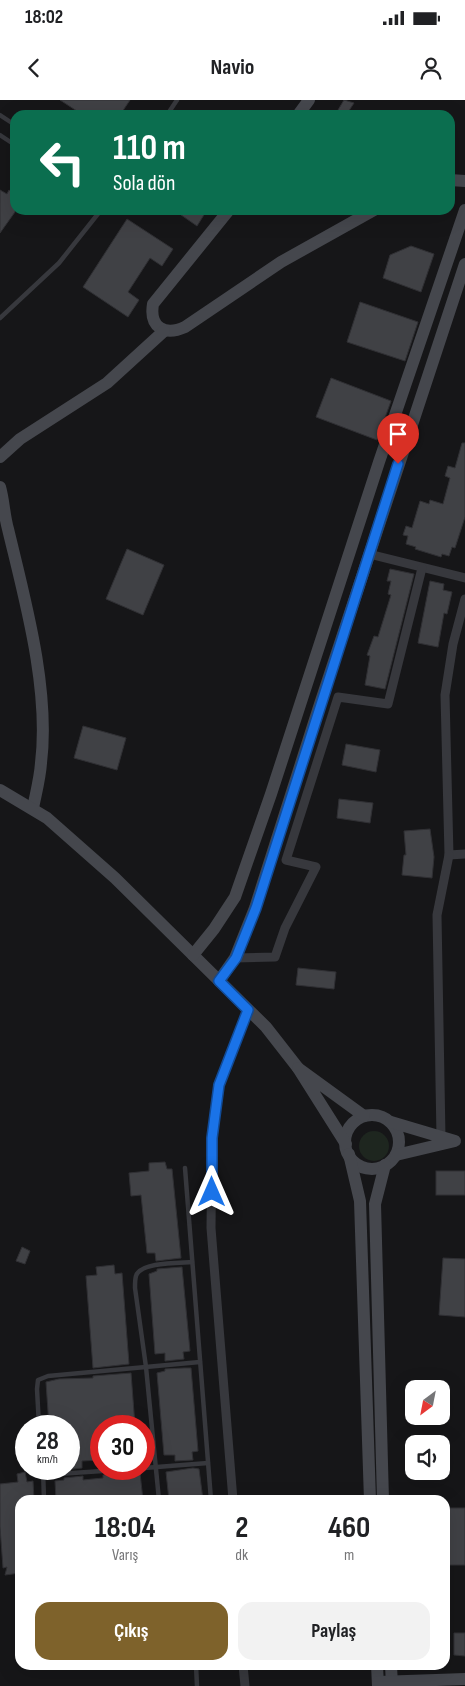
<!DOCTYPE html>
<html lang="tr">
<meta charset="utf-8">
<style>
body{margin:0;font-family:"Sofia Sans Condensed",sans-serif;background:#f2f2f2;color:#202124;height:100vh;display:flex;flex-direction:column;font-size:19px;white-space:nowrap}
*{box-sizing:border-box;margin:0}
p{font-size:16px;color:#757577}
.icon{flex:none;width:28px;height:28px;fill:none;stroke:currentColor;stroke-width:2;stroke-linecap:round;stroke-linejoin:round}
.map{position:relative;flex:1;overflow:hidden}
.side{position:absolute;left:15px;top:1395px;width:435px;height:175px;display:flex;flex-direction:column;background:#fff;border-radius:15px;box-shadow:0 5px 20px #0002}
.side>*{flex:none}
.guide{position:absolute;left:10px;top:10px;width:445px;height:105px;border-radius:15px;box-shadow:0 5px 20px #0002;background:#0b6e4f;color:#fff;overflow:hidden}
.needle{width:32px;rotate:212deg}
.tools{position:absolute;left:405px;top:1280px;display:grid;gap:10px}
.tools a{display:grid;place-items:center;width:45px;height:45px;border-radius:10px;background:#fff;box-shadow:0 5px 20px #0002;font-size:25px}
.speed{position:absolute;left:15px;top:1315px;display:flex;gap:10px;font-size:25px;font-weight:700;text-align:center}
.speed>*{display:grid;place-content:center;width:65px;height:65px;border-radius:50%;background:#fff;box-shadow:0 5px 20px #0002;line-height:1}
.speed small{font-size:12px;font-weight:400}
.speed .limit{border:8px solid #d22;background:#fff;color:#111}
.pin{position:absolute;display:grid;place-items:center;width:42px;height:42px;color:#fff;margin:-51px -21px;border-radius:50% 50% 50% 0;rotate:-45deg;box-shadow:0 0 5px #0007}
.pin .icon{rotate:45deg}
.me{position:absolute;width:55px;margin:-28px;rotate:0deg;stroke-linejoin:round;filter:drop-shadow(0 0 4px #0008)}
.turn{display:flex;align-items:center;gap:18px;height:105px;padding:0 20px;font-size:22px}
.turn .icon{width:65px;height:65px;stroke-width:2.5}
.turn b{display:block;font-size:35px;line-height:42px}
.eta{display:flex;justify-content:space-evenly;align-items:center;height:85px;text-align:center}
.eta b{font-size:30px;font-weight:700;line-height:35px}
.action{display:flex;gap:10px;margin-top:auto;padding:10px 20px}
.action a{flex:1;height:58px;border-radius:15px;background:#7e622b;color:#fff;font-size:20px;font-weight:700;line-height:58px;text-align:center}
.action a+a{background:#f2f2f2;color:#202124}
.status{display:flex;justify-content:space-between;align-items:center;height:35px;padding:0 25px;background:#fff;direction:ltr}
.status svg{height:14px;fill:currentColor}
header{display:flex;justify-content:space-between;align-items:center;height:65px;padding:0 20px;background:#fff;font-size:22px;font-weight:700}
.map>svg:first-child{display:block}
.green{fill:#1e261f}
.building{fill:#404145;stroke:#303034}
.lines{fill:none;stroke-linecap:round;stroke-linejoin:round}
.lane{stroke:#37383d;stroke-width:4.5}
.street{stroke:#37383d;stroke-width:9}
.secondary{stroke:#45474d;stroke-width:12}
.route-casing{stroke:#114b97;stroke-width:12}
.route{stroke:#1a73e8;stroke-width:9}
</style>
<div class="status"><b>18:02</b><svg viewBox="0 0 49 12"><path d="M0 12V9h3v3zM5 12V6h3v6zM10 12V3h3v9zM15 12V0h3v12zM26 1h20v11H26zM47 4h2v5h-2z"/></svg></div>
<header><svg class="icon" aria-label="back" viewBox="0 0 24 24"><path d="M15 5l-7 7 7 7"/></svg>Navio<svg class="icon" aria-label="person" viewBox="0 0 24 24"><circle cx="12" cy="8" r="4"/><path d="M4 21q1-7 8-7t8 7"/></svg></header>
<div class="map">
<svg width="465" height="1586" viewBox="0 0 465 1586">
<rect width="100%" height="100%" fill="#161618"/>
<!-- green -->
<circle class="green" cx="374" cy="1046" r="15"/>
<!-- building -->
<g class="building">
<path d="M60 0H130L120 15H83Z"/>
<path d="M344 0 354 3 346 15H335Z"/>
<path d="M0 90 7 94 9 90 15 95V112L0 133Z"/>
<path d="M174 110H207L197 126Z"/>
<path d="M127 119 173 149 162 166 150 158 128 192 139 200 128 217 83 187Z"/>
<path d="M411 146 434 154 421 192 383 178 390 155Z"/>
<path d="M360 202 418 222 405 261 347 242Z"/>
<path d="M331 278 391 301 377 340 316 317Z"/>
<path d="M462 343H465V417L455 448 452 447 449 456 442 454 441 457 415 449 416 447 406 444 408 436 403 435 406 426 412 428 420 401 429 404 430 400 443 404 450 378 445 376 448 366 455 368Z"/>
<path d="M127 449 164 465 143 515 106 499Z"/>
<path d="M390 469 414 474 385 589 365 585 370 556 367 555 374 536 378 537 391 495 388 494 391 481H387Z"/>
<path d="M430 481 444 484 443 490 452 492 447 514 444 513 438 547 418 543Z"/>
<path d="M83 626 126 638 117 670 74 658Z"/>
<path d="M346 644 380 650 376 672 342 665Z"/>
<path d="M339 699 373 703 370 723 337 718Z"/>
<path d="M430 729 434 757 432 778 402 775 404 755H406L404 731Z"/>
<path d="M298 868 336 872 334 889 296 885Z"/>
<path d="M165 1062 167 1069H172L181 1158 156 1161 155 1153H147L141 1095 131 1096 129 1073 149 1071V1063Z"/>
<rect x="436" y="1071" width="29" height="24"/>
<path d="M22 1147 30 1151 25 1164 16 1161Z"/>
<path d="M443 1158 465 1159V1217L439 1215Z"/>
<path d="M114 1165 115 1174 122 1173 129 1264 93 1268 86 1176 97 1175 96 1167Z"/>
<path d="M182 1167 190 1251 183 1252 184 1259 165 1261V1253L155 1254 149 1174 157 1171V1169Z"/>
<path d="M184 1268H191L198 1351 192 1352 193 1360 175 1361V1355H164L157 1273 165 1271V1269Z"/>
<path d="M131 1273 135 1326H101V1360L82 1361V1368L63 1370 69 1369V1326H49L46 1282 59 1279 93 1278V1276Z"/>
<path d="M193 1368 199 1369 203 1400H169L166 1372Z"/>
<path d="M25 1372 27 1382 33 1381 34 1400H20V1473L5 1475 7 1467 3 1468 0 1427V1384L18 1382 17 1374Z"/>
<path d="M140 1373 143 1400H56L55 1381 64 1380V1378L83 1376V1380L103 1378V1375Z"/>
<rect x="445" y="1408" width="20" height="57"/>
<path d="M454 1533H465V1556L454 1555Z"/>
</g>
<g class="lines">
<!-- lane -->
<g class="lane">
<path d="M0 15 15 25"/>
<path d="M167 15 177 0"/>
<path d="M0 35 15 45"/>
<path d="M0 218 59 163 101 110"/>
<path d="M185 1068 211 1400"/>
<path d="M39 1326 37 1289 38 1280 48 1276 200 1262"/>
<path d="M144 1368 208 1363"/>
<path d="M43 1369 44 1400"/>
<path d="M43 1375 132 1369"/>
<path d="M159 1400 146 1267 135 1188C135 1184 135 1179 136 1176 140 1162 179 1163 192 1162"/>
<path d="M196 1565 197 1586"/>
</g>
<!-- street -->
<g class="street">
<path d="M369 454 465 478"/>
<path d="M465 499 453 544 445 595 449 755 465 754"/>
<path d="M235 858 275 857 285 828 316 767 286 760 338 597 388 604 422 468"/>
<path d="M441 1037 437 815 449 755"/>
<path d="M233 1400 211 1128 212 1038 219 985 248 910"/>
<path d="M243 1565 245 1586"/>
</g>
<!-- secondary -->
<g class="secondary">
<path d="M298 15 309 0"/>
<path d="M450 80 465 81"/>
<path d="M229 110 153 204C149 228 165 236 185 227L281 162 374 110"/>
<path d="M0 357 20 339 107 283 164 231"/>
<path d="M0 387C4 401 4 415 8 429 25 500 50 589 41 663 40 678 36 693 33 708"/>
<path d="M0 690 47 718 115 778 266 927 298 968"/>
<path d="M193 855 214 829 235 797 271 694 379 362 465 110"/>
<path d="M219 881 235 858 255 808 318 610 465 164"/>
<circle cx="372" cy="1042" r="27"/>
<path d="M391 1022 455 1041 396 1055"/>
<path d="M346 1044 298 968 364 1016"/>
<path d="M349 1054 360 1101 370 1400"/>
<path d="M383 1400 375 1104 385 1065"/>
<path d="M377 1565 378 1586"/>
<path d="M391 1565 392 1586"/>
<path d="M378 1582 465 1579"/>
</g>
</g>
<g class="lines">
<!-- route casing -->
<g class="route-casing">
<path id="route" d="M212 1092V1038L219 985 248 910 219 881 236 858 256 808 398 364"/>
</g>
<!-- route -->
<use href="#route" class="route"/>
</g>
</svg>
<div class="tools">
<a><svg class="needle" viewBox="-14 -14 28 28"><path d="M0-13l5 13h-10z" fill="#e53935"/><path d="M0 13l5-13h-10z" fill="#757577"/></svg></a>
<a><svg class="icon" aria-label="sound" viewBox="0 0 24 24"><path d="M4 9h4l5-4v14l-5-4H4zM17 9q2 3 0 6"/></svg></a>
</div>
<div class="speed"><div>28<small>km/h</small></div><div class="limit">30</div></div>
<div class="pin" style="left:398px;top:364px;background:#d93025"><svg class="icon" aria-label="arrive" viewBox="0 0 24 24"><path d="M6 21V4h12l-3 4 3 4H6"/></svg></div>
<svg class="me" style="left:212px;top:1092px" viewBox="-20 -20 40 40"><path d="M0-17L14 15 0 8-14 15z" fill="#1a73e8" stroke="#fff" stroke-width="4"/></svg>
<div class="guide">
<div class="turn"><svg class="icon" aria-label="left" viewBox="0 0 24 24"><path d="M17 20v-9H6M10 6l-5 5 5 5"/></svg><div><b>110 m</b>Sola dön</div></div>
</div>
<section class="side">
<div class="eta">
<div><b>18:04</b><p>Varış</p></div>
<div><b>2</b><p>dk</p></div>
<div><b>460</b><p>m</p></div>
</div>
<div class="action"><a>Çıkış</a><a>Paylaş</a></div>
</section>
</div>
